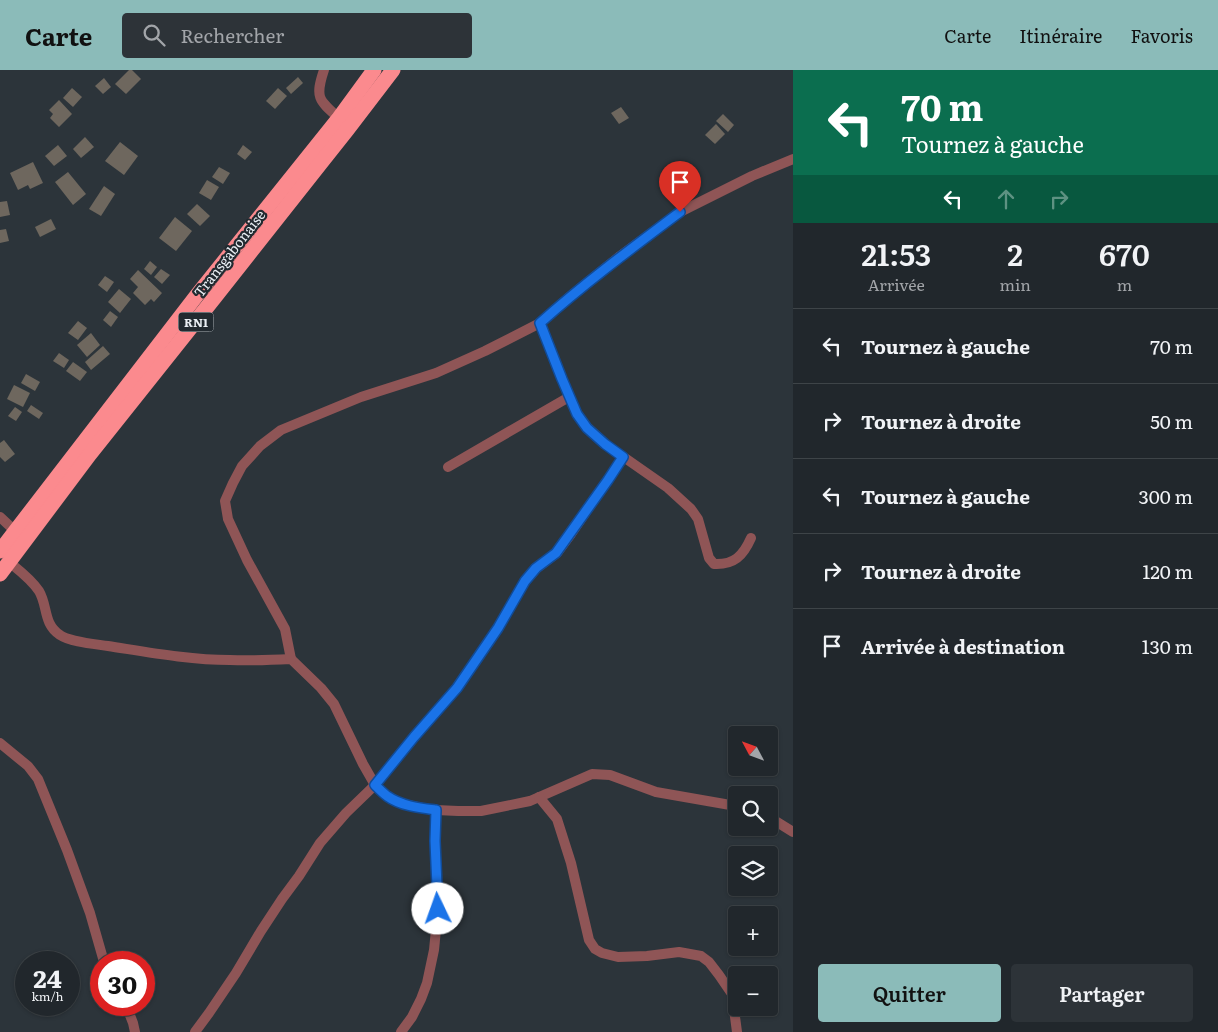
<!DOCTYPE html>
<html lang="fr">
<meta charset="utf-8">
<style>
body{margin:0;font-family:Literata,serif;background:#2d3338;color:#f1f3f6;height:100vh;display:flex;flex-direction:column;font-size:19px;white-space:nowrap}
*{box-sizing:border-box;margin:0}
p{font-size:16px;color:#a2a5a9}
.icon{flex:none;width:28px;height:28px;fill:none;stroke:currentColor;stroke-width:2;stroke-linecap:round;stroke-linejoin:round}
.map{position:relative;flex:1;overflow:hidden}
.sheet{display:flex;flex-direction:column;background:#21272c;width:425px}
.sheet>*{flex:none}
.top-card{background:#0b6e4f;color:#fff;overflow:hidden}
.needle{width:32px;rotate:311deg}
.controls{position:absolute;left:728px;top:656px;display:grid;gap:10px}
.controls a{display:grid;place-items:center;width:50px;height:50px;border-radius:5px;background:#21272c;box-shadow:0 1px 4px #0004,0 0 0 1px #3e4448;font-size:25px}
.speed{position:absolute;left:15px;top:881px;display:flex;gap:10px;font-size:25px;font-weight:700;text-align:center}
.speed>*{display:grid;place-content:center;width:65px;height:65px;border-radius:50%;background:#21272c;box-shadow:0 1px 4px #0004,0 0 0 1px #3e4448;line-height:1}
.speed small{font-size:12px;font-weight:400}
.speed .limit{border:8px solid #d22;background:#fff;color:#111}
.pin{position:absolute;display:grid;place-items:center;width:42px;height:42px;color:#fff;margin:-51px -21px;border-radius:50% 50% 50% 0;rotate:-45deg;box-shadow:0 0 5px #0007}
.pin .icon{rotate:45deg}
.me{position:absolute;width:55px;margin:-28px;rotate:357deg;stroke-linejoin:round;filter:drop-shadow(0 0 4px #0008)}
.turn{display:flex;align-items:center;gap:18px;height:105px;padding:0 25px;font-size:22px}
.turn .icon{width:65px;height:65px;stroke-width:2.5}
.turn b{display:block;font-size:35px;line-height:42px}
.lanes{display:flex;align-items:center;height:48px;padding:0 25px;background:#0003;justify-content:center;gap:25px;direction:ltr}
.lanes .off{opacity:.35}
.eta{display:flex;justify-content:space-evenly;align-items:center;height:85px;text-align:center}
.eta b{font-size:30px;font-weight:600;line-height:35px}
.action{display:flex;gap:10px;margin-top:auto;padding:10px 25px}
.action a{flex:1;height:58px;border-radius:5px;background:#8bbbb9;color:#111;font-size:20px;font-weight:600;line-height:58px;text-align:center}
.action a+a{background:#2d3338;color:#f1f3f6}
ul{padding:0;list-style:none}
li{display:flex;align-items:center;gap:15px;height:75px;padding:0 25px;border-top:1px solid #3e4448}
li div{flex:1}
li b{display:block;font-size:19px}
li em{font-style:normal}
header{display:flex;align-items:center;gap:30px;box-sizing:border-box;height:70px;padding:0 25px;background:#8bbbb9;color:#111}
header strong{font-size:24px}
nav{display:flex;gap:28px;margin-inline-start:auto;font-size:18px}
.search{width:350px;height:45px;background:#2d3338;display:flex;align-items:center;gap:12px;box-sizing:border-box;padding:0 18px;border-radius:5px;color:#a2a5a9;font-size:19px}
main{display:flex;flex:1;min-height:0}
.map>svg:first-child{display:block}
.building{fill:#6e675e}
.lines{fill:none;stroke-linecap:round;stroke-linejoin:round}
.street{stroke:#8f5556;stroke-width:10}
.highway{stroke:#fb8a8e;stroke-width:15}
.route-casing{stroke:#114b97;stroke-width:12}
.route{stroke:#1a73e8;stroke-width:9}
.labels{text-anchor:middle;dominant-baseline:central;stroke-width:4.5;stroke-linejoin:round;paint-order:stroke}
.shield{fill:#222a30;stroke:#aeb4b9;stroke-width:1}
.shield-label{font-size:12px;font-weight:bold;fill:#eaeff4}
.street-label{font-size:14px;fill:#eaeff4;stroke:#222a30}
</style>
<header>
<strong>Carte</strong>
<div class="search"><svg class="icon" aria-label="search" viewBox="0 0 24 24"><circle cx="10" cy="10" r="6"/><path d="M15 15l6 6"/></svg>Rechercher</div>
<nav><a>Carte</a><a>Itinéraire</a><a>Favoris</a></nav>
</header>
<main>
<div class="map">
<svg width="793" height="962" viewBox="0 0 793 962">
<rect width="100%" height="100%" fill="#2c343a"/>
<!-- building -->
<g class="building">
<path d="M129 0H132L141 9 126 24 115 14Z"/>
<path d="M298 7 303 13 291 24 286 18Z"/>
<path d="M104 8 111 17 103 24 95 16Z"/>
<path d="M72 18 82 27 73 37 63 28Z"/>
<path d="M278 18 287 26 275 39 266 31Z"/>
<path d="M59 30 72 44 59 57 50 48 53 44 49 40Z"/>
<path d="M621 37 629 48 619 54 611 43Z"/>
<path d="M723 44 734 55 728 62 716 51Z"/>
<path d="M716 54 725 64 715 74 705 65Z"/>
<path d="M85 67 94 77 81 88 73 79Z"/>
<path d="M120 72 138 86 124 105 105 91Z"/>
<path d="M58 75 67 86 54 96 45 86Z"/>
<path d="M243 75 252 82 245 90 237 84Z"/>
<path d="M33 92 43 113 30 119 28 115 18 120 10 103Z"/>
<path d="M219 97 230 103 223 114 212 107Z"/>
<path d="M68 102 86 124 73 135 55 112Z"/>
<path d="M207 110 219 117 211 130 199 123Z"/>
<path d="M104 116 115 124 101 146 89 139Z"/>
<path d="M7 131 10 145 0 147V132Z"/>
<path d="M197 134 210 146 200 156 187 144Z"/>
<path d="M175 147 192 161 176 181 159 168Z"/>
<path d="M51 149 56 159 40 167 35 157Z"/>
<path d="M6 159 9 171 0 173V160Z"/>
<path d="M150 191 157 197 151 205 144 199Z"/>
<path d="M161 199 170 205 162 214 154 207Z"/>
<path d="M138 200 162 223 154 232 151 229 145 235 133 223 138 217 130 209Z"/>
<path d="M105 206 114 212 107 222 98 215Z"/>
<path d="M119 219 131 229 120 243 108 232Z"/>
<path d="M110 241 118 247 111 257 103 250Z"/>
<path d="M78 251 87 258 78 270 68 263Z"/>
<path d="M91 263 100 275 87 287 77 275Z"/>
<path d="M103 276 110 284 91 300 85 292Z"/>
<path d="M59 283 69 290 64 298 53 291Z"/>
<path d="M73 292 87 302 80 311 66 301Z"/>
<path d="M26 304 40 312 35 321 21 313Z"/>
<path d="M14 315 30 323 23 337 7 329Z"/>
<path d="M31 335 43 343 39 349 27 341Z"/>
<path d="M15 337 22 342 16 351 8 346Z"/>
<path d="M4 370 15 384 5 392 0 387V373Z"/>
</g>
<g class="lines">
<!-- street -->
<g class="street">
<path d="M324 0C315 27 318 30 339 48"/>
<path d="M540 253 569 327 577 344 587 357 605 374 668 418 691 439 698 449 709 488 714 494C734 495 743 486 751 468"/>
<path d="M448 397 569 327"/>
<path d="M0 447 15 461"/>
<path d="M9 492C20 501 31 509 39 521 48 536 43 554 60 565 70 572 95 574 108 576 147 582 190 590 230 590 250 591 271 590 291 589L321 618 334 634 363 694 375 715 387 726 403 734 422 738 436 740 458 741H481L530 731 592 704 610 705 656 722 736 736"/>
<path d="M291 589 285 559 247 490 228 449 225 431 233 413 242 396 260 376 281 360 361 327 436 303 485 281 540 253 567 229 620 186 680 142 752 106 793 89"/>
<path d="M0 673 28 696 38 709 67 780 90 843 104 892"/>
<path d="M539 727 557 749 571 793 589 870 595 879 602 883 618 887 647 886 679 882 701 886 709 892 719 905 732 924 737 962"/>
<path d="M769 747 793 762"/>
<path d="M126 935 133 953 135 962"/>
<path d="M195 962 209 943 236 903 261 861 282 829 299 806 320 773 346 743 375 715 414 667 457 618 498 558 525 511 537 498 557 483 571 464 623 387"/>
<path d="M401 962 412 947 421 929 427 913 434 880 438 839 435 771 436 740"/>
</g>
<!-- highway -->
<g class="highway">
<path d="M0 481 197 225 339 48 374 0"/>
<path d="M0 504 90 384 215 227 320 94 347 60 393 0"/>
</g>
</g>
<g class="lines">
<!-- route casing -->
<g class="route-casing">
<path id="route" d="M438 839 435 771 436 740C420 738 401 736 387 726 383 723 379 719 375 715L414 667 457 618 498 558 525 511 536 498 556 483 608 410 623 387 605 374 587 358 577 344 562 309 540 253C585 213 632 178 680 142"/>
</g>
<!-- route -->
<use href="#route" class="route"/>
</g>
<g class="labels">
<!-- shield labels -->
<rect class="shield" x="178.5" y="242.5" width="35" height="19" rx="4"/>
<g class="shield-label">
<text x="196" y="252">RN1</text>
</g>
<!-- street labels -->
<g class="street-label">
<text transform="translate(229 183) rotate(-52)">Transgabonaise</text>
</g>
</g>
</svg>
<div class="controls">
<a><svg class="needle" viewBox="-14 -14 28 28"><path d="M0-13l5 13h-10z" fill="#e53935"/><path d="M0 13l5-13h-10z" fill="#a2a5a9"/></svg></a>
<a><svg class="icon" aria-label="search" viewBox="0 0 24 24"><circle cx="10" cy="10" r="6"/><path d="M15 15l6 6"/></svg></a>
<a><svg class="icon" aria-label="layers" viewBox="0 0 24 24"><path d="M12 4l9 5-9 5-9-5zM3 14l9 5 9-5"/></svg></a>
<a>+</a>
<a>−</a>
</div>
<div class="speed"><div>24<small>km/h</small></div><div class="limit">30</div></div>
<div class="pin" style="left:680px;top:142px;background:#d93025"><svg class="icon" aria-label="arrive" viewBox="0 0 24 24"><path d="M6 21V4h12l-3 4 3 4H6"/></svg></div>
<svg class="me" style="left:438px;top:839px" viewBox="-20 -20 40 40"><circle r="19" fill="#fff"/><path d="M0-13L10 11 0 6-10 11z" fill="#1a73e8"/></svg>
</div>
<section class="sheet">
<div class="top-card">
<div class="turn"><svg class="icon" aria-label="left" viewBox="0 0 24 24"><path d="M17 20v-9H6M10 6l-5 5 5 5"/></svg><div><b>70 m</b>Tournez à gauche</div></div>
<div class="lanes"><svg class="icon" aria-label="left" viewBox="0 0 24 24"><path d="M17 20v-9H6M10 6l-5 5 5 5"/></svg><svg class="icon off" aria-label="ahead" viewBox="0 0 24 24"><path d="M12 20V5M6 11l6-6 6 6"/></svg><svg class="icon off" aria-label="right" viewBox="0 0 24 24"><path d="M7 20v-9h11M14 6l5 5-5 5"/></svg></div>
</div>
<div class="eta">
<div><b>21:53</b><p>Arrivée</p></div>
<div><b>2</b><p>min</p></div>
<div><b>670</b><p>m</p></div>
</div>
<ul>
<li><svg class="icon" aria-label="left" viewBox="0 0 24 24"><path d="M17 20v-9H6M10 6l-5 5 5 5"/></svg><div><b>Tournez à gauche</b></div><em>70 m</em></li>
<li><svg class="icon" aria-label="right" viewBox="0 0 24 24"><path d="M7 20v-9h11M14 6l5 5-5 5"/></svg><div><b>Tournez à droite</b></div><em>50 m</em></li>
<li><svg class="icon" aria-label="left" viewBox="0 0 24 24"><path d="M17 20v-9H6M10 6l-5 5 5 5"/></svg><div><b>Tournez à gauche</b></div><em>300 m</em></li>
<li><svg class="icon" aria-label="right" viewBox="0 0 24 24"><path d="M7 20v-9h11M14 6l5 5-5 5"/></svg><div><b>Tournez à droite</b></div><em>120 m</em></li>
<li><svg class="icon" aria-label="arrive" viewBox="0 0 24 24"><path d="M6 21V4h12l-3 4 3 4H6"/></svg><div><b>Arrivée à destination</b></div><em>130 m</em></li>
</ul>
<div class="action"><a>Quitter</a><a>Partager</a></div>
</section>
</main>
